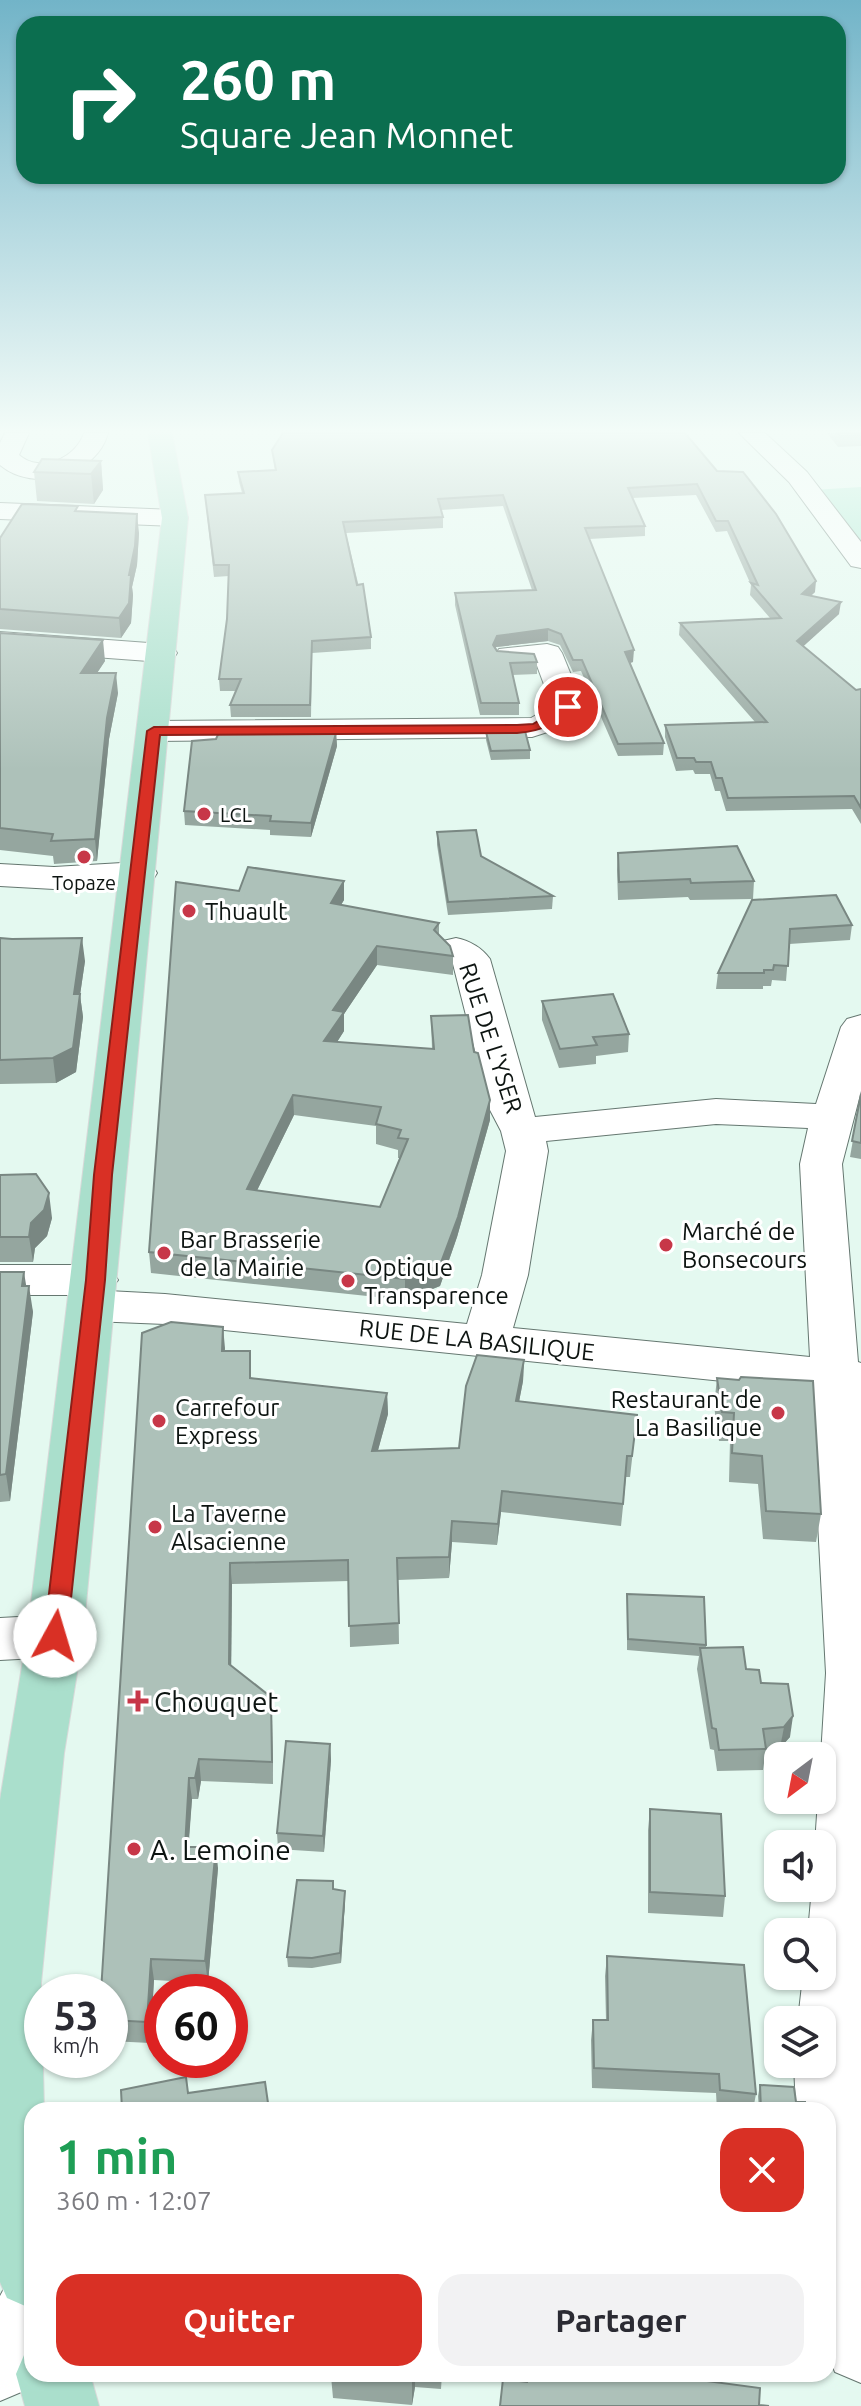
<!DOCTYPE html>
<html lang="fr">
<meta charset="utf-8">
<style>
body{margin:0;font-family:Ubuntu,sans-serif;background:#f2f2f3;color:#2b2b33;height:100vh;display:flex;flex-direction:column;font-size:30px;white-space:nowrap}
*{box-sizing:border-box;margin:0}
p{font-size:26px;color:#7c7c81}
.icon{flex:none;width:44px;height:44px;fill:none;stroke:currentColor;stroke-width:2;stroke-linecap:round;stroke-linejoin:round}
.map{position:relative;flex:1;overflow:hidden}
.sheet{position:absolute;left:24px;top:2102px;width:812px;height:280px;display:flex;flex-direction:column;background:#fff;border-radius:24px;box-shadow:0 2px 6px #0004}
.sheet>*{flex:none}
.top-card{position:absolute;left:16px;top:16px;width:830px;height:168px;border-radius:24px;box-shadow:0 2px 6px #0004;background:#0b6e4f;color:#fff;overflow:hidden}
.needle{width:52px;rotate:212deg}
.buttons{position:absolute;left:764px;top:1742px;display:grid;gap:16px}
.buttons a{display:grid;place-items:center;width:72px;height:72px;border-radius:16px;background:#fff;box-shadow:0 2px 6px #0004;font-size:40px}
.speed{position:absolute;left:24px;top:1974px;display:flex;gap:16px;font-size:40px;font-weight:700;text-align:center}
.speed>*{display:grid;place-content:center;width:104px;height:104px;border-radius:50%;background:#fff;box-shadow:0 2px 6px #0004;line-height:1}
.speed small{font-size:20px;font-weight:400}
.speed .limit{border:12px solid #d22;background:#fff;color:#111}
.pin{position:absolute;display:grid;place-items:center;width:68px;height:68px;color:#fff;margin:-34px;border:4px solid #fff;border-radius:50%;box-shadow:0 2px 8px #0007}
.me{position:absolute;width:88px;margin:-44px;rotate:6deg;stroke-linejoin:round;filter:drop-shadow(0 0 6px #0008)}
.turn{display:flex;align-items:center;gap:28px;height:168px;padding:0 32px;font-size:36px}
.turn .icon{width:104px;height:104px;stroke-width:2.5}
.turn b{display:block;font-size:56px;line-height:68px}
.round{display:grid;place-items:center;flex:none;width:84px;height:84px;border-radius:24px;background:#f2f2f3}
.summary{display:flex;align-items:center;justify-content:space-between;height:136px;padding:0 32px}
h1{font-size:48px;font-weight:700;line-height:60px;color:#1e9e55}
.button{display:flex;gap:16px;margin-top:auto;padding:16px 32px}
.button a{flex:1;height:92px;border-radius:24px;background:#d93025;color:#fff;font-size:32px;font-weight:700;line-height:92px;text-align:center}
.button a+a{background:#f2f2f3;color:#2b2b33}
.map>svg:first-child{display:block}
.green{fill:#a7e9d0}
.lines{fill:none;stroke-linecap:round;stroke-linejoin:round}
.minor-casing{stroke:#657770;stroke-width:2}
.tertiary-casing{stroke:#657770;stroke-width:2}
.primary-casing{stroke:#d8d9d9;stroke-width:2}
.minor{fill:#fff;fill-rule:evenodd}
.tertiary{fill:#fff;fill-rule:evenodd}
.primary{fill:#aadfcc;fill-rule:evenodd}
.wall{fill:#95a69f;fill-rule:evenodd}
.shaded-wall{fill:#798782}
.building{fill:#adc1b9;stroke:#798782;stroke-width:2;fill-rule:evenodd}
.route{fill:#d93025;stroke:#8d1f18;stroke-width:2}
.poi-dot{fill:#c73748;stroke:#fff;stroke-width:3}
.labels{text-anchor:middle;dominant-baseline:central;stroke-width:6;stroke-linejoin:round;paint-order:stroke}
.far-poi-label{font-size:20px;fill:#0d1411;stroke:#fff;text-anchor:start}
.poi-label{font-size:24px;fill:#0d1411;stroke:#fff;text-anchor:start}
.street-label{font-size:24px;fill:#0d1411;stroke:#fff}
.near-poi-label{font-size:28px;fill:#0d1411;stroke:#fff;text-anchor:start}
</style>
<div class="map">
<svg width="861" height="2406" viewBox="0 0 861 2406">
<rect width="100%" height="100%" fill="#e4f9f0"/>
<!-- green -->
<path class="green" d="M861 487V551L813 490Z"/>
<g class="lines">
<!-- minor casing -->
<g class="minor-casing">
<g id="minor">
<path d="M5 433H29L19 455C41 474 76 458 84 433H108C97 475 34 494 0 465V443Z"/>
<path d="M739 433H765L807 472 861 542V568L851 566 789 482Z"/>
<path d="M0 503 175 510 184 512 188 518 184 524 175 526 0 519Z"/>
<path d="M0 632 162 644 173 647 177 653 173 659 162 662 0 650Z"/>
<path d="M547 644 558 647 562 653 584 707 563 727 532 737 154 741 143 738 138 731 143 724 154 721 531 718 552 706 536 663 499 661 495 655 499 649Z"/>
<path d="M139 862 152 865 157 873 152 881 54 889 0 886V864L54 867Z"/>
<path d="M456 938C470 941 481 947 490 959L535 1117 716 1099 816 1104 841 1027 847 1019 861 1015V1091L842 1164 858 1362 861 1363V2383L835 2372 828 2355V2110H796L794 2064H822V2020H798L803 1976H822V1932H808L812 1888H822V1844H815L818 1800H822L821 1756 826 1673 811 1390 165 1324 92 1321 76 1317 69 1306 77 1295H0V1265H95L111 1270 118 1280 108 1291 165 1294 467 1324 482 1275 506 1151 501 1131 490 1110 453 964 437 949 443 941ZM716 1124 808 1128 800 1164 810 1357 513 1328 528 1275 548 1151 546 1141Z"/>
<path d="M55 1615 74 1621 83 1636 74 1651 55 1657 0 1660V1618Z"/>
</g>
</g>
<!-- tertiary casing -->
<g class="tertiary-casing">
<path id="tertiary" d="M32 2275V2374H36L26 2390 0 2401V2296L6 2285Z"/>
</g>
<!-- primary casing -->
<g class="primary-casing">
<g id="primary">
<path d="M148 433H172L188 518 83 1636 64 1753 41 1983 44 2110H32V2309L7 2298 0 2282V1800L27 1636 162 518Z"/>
<path d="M32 2346V2374H90L99 2406H25L16 2374 27 2348Z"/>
</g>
</g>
<!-- minor -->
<use href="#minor" class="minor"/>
<!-- tertiary -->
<use href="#tertiary" class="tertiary"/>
<!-- primary -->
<use href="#primary" class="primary"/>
</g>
<!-- wall -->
<g class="wall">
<path d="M685 433 815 592 811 596 839 614 803 646 856 690 861 689V824L852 809 726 811 720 791H715L710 774H695L693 770 676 771 665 737V725L755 722 679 635 680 623 770 618 750 595 751 585 727 531 716 532 696 495 632 498 645 526V536L589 539 633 662 630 663 664 743 663 755 618 756 581 671 573 672 560 645 548 641 496 647 497 651 537 662V674L512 675 519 703V715H480L455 605V593L532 590 503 506 441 510 443 517V528L346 533 371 637V649L312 653 311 717H231L230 705 236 691H220L219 679 227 619 229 576 214 577 206 506 242 493 239 482 238 472 275 470 272 450Z"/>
<path d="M827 433H861V446L838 447Z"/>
<path d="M101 461 103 490 94 504 37 501 34 472Z"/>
<path d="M79 511 139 533 137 565 132 587 133 595 131 623 121 638 0 629V538Z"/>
<path d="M0 633 105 661 97 673 118 693 109 739 97 861 54 864 53 856 0 850Z"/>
<path d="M486 732 530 750V759L491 760 486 740Z"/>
<path d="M309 733H336L337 746 311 837 270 835V830L185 825 184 811Z"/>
<path d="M437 832 553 896 552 909 448 915 437 845Z"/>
<path d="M618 853 754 881 753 899 690 900 688 897 618 900 617 870Z"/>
<path d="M344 881V900L341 905 439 923V935L453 956V975L377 965 344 1014V1031L337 1042 432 1049 431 1016 474 1052 490 1100V1120L457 1237 440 1286 405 1300 151 1273 149 1252 239 891ZM294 1115 376 1126V1144L398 1150V1158H401L380 1207 257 1190Z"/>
<path d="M752 900 852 925 850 940 789 944 786 981 772 980 771 986H763V989H716L718 973Z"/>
<path d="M0 938 85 961 80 995 83 1017 76 1072 56 1083 0 1084Z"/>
<path d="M542 1001 629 1034 628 1052 596 1056V1064L559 1068 542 1020Z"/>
<path d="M861 1094V1159L850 1157Z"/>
<path d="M0 1175 52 1218 47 1236 35 1248 33 1262H0Z"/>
<path d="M0 1272 26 1286 33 1312 10 1501 0 1502Z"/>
<path d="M225 1351 252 1378 387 1393 388 1414 378 1450 459 1448 524 1360 523 1381 519 1402 637 1415 630 1477H626L621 1526 501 1512 497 1545 452 1542 449 1578 398 1580 399 1644 350 1647 349 1581 232 1584 231 1666 271 1697 273 1784 201 1781 198 1799H192L188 1847 218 1868 208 1983 154 1980 150 2043 110 2041V1992Z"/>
<path d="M717 1378 821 1514 816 1542 763 1539 758 1484 729 1482 730 1441H719L714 1406Z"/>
<path d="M627 1594 706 1645V1648L746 1669 761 1683 790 1737 780 1748 766 1749 763 1770 717 1771 714 1750 710 1749 697 1669 699 1656 627 1650Z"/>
<path d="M330 1744 331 1760 324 1852 278 1849 277 1833Z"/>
<path d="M650 1809 725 1896 723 1917 648 1913V1830Z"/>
<path d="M333 1889 345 1902 341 1963 312 1968 288 1967 287 1957Z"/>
<path d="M607 1956 756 2094 753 2110H717L716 2093 592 2088 591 2040 593 2020H606L605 1976Z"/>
<path d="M760 2085 796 2102 805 2110H759L758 2096Z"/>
<path d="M307 2374H442L441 2389 415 2387 412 2405 333 2398 331 2376Z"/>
</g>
<!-- shaded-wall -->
<g class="shaded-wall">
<path d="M101 461 103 490 94 504 91 474Z"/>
<path d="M137 514 139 533 137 565 132 587 133 595 131 623 121 638 119 618 129 575Z"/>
<path d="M816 581 815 592 800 605 802 594Z"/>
<path d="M841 602 839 614 796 653 797 641Z"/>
<path d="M548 629V641L496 647 492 657 493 645 497 636Z"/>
<path d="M103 640 105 661 83 694 81 673Z"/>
<path d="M634 650 633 662 625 664V652Z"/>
<path d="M116 673 118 693 109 739 97 861 95 839 107 718Z"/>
<path d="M336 733 337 746 311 837V823Z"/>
<path d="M344 881V900L331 921V903Z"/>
<path d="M82 938 85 961 80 995 83 1017 76 1072 56 1083 53 1058 74 994Z"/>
<path d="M377 946V965L344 1014V1031L325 1061 324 1041 333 1010Z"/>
<path d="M293 1095 294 1115 248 1209 247 1189Z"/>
<path d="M490 1100V1120L457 1237 440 1286 405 1300V1279Z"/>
<path d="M49 1193 52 1218 47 1236 35 1248 33 1262 29 1237 31 1223Z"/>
<path d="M24 1272 28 1297 29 1286 33 1312 10 1501 6 1474Z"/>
<path d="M223 1327 225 1348 224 1372 222 1351Z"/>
<path d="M524 1360 523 1381 515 1422 516 1401Z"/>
<path d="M387 1393 388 1414 372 1472V1451Z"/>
<path d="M502 1491 501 1512 497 1545 498 1524Z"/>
<path d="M452 1521V1542L449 1578V1557Z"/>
<path d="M230 1563 232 1584 231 1685 229 1664Z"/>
<path d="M271 1697 272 1718 273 1784 272 1762Z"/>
<path d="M793 1716 790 1737 780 1748 784 1727Z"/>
<path d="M330 1744 331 1760 324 1852 323 1836Z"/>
<path d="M199 1759 201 1781 198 1799 195 1778Z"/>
<path d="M189 1778 192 1799 187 1868 185 1847Z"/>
<path d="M216 1847 218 1868 208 1983 205 1961Z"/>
<path d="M345 1891V1902L341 1963 340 1953Z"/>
<path d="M151 1959 154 1980 150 2043 147 2022Z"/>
<path d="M412 2374H415V2387L412 2405Z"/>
</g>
<!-- building -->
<g class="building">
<path d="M283 433H685L717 471 743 472 776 514 816 581 802 594 841 602 797 641 856 690 861 689V808L854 796 728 798 722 778H716L711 762H696L694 758H677L665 725 767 722 680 623 781 618 751 583 758 585 728 521H716L697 484 628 488 645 526 585 528 634 650 625 652 664 743 618 744 582 660H573L561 634 548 629 497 636 493 645 497 651 534 654 537 662 510 663 519 703H481L455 593 536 590 503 495 438 499 443 517 343 522 357 585 363 584 371 637 312 641 310 705H230L241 679H219L227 619 229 565H214L205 495 244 493 238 472 276 470 272 450Z"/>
<path d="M837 433H861V435L840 436Z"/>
<path d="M42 459 101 461 91 474 34 472Z"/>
<path d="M22 504 78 506 75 511 137 514 135 546 129 575H131L129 603 119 618 0 609V538Z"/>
<path d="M0 633 103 640 81 673H116L107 718 95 839 51 841 53 834 0 828Z"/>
<path d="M309 729V733H336L311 823 270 821 271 816 184 811 192 741 216 739 220 730Z"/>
<path d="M525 731 530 750 491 751 486 732Z"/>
<path d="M476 830 481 856 553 896 448 902 437 832Z"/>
<path d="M737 846 754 881 691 883 690 879 619 882 618 853Z"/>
<path d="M248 867 344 881 331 903 439 923 434 930 450 946 453 956 377 946 333 1010 344 1012 324 1041 434 1049 431 1016 468 1015 474 1052 478 1053 490 1100 458 1217 440 1265 405 1279 149 1252 176 882 239 891ZM293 1095 381 1107 376 1124 401 1130 398 1138 408 1139 380 1207 247 1189Z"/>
<path d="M836 895 852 925 790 929 788 966 774 965 773 970H764V973H718L752 900Z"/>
<path d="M0 938 12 939 82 938 74 994H80L73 1048 53 1058 0 1060Z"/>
<path d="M613 994 629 1034 593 1037 597 1045 560 1049 542 1001Z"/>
<path d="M861 1094V1143L852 1141Z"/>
<path d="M36 1174 49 1193 44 1210 31 1223 29 1237H0V1175Z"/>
<path d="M0 1272H24L22 1286H29L6 1474 0 1475Z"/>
<path d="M171 1322 223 1327 222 1351H250V1378L387 1393 372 1451 459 1448 466 1386 477 1355 524 1360 516 1401 637 1415 632 1456H627L623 1504 502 1491 498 1524 452 1521 449 1557 397 1558 399 1623 349 1626 348 1560 230 1563 229 1664 271 1697 272 1762 199 1759 195 1778H189L185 1847H216L205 1961 151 1959 147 2022 110 2020V1992H101L142 1333Z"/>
<path d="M741 1377 813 1381 821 1514 766 1511 762 1456 732 1453 734 1413 722 1412 717 1378 739 1380Z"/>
<path d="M627 1594 704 1597 706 1645 628 1639Z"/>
<path d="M743 1647 746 1669 759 1670 761 1683 788 1684 793 1716 784 1727 763 1729 766 1749 719 1750 716 1729 712 1728 700 1648Z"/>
<path d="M286 1741 330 1744 323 1836 277 1833Z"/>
<path d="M650 1809 721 1814 725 1896 650 1892Z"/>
<path d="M297 1880 333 1881V1889L345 1891 340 1953 312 1958 287 1957Z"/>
<path d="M607 1956 744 1965 756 2094 720 2090 719 2074 594 2068 593 2020H608Z"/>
<path d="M186 2077 188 2093 265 2082 269 2110H122L121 2090Z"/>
<path d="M760 2085 794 2087 796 2102H805V2110H761Z"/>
<path d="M528 2374H654L760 2388 759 2405 769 2406H500L503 2379 527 2382Z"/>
</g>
<!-- sky -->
<linearGradient id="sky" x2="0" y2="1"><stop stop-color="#72b4c8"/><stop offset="0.56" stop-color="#f3fcf8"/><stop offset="1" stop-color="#f3fcf8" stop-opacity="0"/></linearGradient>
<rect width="861" height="770" fill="url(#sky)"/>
<!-- route -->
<path class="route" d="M568 703 575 707C561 725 539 731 517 733L160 735 112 1175 105 1280 67 1636 63 1642 55 1645 47 1642 44 1636 86 1280 94 1175 147 731 154 727 517 725 533 724Z"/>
<!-- markers -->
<g class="poi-dot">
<circle cx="204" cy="814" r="8"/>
<circle cx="84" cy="857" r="8"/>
<circle cx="189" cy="911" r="8"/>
<circle cx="666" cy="1245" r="8"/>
<circle cx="164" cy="1253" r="8"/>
<circle cx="348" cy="1281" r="8"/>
<circle cx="778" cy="1413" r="8"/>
<circle cx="159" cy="1421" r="8"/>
<circle cx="155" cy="1527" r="8"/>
<path d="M134 1689h8v8h8v8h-8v8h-8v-8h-8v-8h8z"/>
<circle cx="134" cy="1849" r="8"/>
</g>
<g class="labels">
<!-- far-poi labels -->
<g class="far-poi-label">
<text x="220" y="814">LCL</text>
<text x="84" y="882" text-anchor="middle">Topaze</text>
</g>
<!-- poi labels -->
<g class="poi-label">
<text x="205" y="911">Thuault</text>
<text x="682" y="1231">Marché de<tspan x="682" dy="28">Bonsecours</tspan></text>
<text x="180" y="1239">Bar Brasserie<tspan x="180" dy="28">de la Mairie</tspan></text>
<text x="364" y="1267">Optique<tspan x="364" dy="28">Transparence</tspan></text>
<text x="762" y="1399" text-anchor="end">Restaurant de<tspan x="762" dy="28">La Basilique</tspan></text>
<text x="175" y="1407">Carrefour<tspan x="175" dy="28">Express</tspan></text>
<text x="171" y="1513">La Taverne<tspan x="171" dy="28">Alsacienne</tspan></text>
</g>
<!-- street labels -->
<g class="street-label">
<text transform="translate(491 1038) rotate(72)">RUE DE L'YSER</text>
<text transform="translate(477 1340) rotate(6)">RUE DE LA BASILIQUE</text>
</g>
<!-- near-poi labels -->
<g class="near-poi-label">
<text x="154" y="1701">Chouquet</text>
<text x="150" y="1849">A. Lemoine</text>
</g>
</g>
</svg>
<div class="buttons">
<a><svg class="needle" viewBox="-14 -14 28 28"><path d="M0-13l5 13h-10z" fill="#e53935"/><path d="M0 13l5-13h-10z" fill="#7c7c81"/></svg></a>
<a><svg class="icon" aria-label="sound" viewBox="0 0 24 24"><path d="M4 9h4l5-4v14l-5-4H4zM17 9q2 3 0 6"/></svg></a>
<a><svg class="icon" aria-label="search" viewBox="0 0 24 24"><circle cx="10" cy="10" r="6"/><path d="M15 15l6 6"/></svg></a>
<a><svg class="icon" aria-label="layers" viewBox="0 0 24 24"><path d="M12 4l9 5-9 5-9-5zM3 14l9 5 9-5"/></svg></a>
</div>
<div class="speed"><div>53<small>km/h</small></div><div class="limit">60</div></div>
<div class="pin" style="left:568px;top:707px;background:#d93025"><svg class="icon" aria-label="arrive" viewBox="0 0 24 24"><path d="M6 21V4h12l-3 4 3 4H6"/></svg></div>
<svg class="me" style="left:55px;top:1636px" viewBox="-20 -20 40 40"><circle r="19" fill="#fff"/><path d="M0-13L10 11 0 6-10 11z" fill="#d93025"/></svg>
<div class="top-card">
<div class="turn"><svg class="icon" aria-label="right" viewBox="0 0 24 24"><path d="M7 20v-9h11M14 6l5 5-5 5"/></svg><div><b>260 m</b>Square Jean Monnet</div></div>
</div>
<section class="sheet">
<div class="summary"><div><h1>1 min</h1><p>360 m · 12:07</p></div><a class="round" style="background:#d93025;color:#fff"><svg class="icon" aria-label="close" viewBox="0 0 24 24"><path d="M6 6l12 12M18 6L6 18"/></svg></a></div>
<div class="button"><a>Quitter</a><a>Partager</a></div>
</section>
</div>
